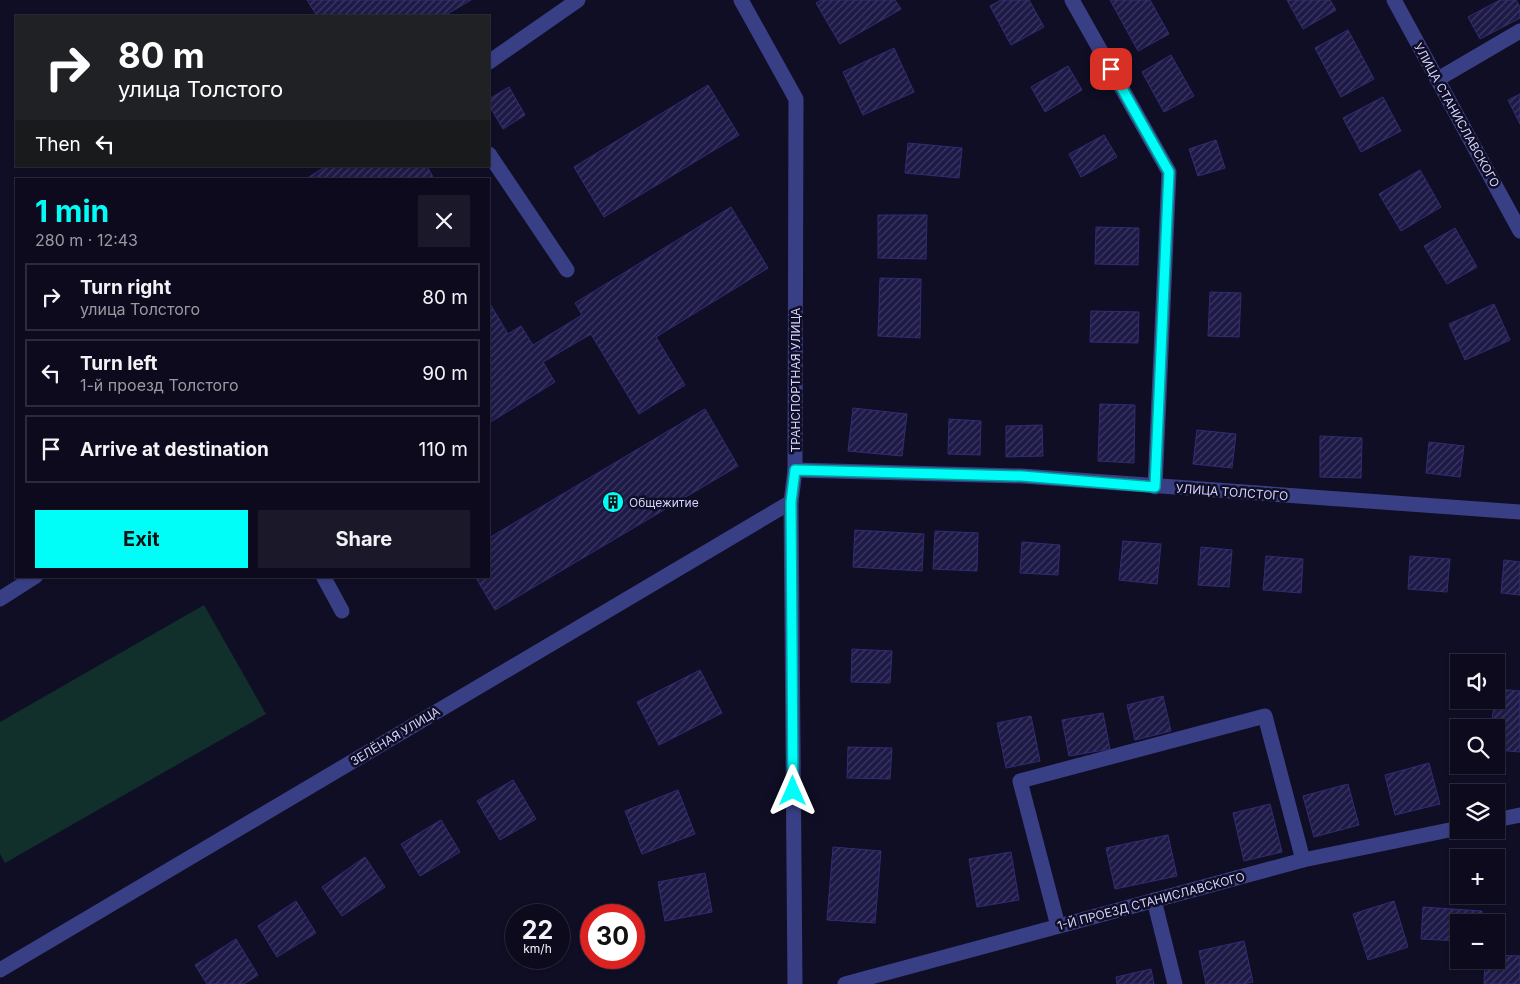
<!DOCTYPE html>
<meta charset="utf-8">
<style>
body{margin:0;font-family:Inter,sans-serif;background:#1a1829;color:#f1f3f6;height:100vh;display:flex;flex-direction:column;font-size:19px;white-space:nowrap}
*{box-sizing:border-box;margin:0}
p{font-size:16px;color:#9a9aa3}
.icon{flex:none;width:28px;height:28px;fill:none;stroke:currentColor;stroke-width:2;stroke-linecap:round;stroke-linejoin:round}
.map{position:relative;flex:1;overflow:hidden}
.panel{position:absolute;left:15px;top:178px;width:475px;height:400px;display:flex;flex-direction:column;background:#0c0a1c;border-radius:0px;box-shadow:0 1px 4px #0004,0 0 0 1px #2c2b3b}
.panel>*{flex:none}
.banner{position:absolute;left:15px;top:15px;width:475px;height:152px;border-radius:0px;box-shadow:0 1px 4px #0004,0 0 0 1px #2c2b3b;background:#202124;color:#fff;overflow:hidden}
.tools{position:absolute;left:1450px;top:654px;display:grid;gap:10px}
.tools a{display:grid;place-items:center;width:55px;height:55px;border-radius:0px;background:#0c0a1c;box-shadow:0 1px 4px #0004,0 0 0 1px #2c2b3b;font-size:25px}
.speed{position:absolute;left:505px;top:904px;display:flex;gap:10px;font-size:25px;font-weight:700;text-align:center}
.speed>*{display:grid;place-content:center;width:65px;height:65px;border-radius:50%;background:#0c0a1c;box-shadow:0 1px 4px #0004,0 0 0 1px #2c2b3b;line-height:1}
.speed small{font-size:12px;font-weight:400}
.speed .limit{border:8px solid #d22;background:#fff;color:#111}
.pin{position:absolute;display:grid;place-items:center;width:42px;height:42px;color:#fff;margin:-21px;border-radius:10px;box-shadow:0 2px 8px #0006}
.me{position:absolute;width:55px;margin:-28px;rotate:0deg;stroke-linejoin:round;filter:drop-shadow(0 0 4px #0008)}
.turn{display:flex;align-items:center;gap:18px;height:105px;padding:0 20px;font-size:22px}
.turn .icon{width:65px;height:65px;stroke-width:2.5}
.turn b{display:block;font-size:35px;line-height:42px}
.then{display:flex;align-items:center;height:48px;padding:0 20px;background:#0003;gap:10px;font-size:19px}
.round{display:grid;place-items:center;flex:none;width:52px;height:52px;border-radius:0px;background:#1a1829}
.overview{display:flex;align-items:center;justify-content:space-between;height:85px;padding:0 20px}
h1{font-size:30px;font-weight:700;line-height:38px;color:#00fef9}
.action{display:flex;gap:10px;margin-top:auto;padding:10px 20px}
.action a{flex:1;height:58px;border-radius:0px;background:#00fef9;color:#111;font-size:20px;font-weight:700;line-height:58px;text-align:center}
.action a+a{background:#1a1829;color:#f1f3f6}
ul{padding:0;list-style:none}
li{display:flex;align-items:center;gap:15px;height:68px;margin:0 10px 8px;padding:0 10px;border:2px solid #2c2b3b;border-radius:0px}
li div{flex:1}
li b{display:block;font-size:19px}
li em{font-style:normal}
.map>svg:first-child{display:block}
.garden{fill:#11302b}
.building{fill:url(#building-hatch);stroke:#312c73}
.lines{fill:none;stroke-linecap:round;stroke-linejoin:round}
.minor{stroke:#393f85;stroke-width:15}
.route-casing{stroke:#00a5a2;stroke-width:12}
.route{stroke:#00fef9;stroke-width:9}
.labels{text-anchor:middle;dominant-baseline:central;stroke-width:5;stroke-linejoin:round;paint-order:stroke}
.street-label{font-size:12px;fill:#d3d3ff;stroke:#100e25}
.poi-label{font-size:12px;fill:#d3d3ff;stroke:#100e25;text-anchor:start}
</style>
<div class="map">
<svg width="1520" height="984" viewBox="0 0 1520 984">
<defs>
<pattern id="building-hatch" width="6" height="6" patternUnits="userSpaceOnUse" patternTransform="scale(1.25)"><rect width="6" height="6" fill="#1e1a47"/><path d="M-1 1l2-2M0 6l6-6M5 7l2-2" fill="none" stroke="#3e3a63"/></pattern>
</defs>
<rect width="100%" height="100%" fill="#100e25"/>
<!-- garden -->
<path class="garden" d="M204 605 266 714 5 863 0 854V722Z"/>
<!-- building -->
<g class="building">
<path d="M307 0H471L444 16H317Z"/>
<path d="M821 0H895L901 9 840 44 816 3Z"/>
<path d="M1001 0H1029L1044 27 1011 45 990 6Z"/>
<path d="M1110 0H1150L1169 34 1138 51Z"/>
<path d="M1287 0H1330L1336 10 1303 29Z"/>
<path d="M1500 0H1516L1520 7V18L1480 39 1468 17Z"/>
<path d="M1348 30 1374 79 1341 97 1315 48Z"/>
<path d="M894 48 914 92 863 115 843 72Z"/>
<path d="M1171 55 1194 96 1164 112 1142 72Z"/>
<path d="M1068 66 1082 90 1045 112 1031 87Z"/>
<path d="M708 85 739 135 604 217 574 167Z"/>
<path d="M509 87 525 115 503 129 489 105V99Z"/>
<path d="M1520 94V124L1508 100Z"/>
<path d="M1383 97 1401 131 1361 152 1343 118Z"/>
<path d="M1104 135 1117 157 1081 177 1069 154Z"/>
<path d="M1216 140 1225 168 1198 176 1189 149Z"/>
<path d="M908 143 962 148 959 178 905 173Z"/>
<path d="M326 166H427L433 177 430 179H306Z"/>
<path d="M1420 170 1441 207 1401 231 1379 194Z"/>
<path d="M731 207 768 268 656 337 685 385 639 414 591 334 543 362 555 382 489 423V302L508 334 521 326 533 345 582 315 575 303Z"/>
<path d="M878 215H927L926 259 878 258Z"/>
<path d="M1096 227 1139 228 1138 265 1095 264Z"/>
<path d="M1455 228 1477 267 1447 284 1424 246Z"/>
<path d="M880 278 921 279 920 338 878 336Z"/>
<path d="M1210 292 1241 293 1239 337 1208 336Z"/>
<path d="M1494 304 1510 340 1465 360 1449 324Z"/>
<path d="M1091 311 1139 312 1138 343 1090 342Z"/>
<path d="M1100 404 1135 405 1134 463 1098 461Z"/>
<path d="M853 408 907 414 902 456 848 451Z"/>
<path d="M705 409 738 466 495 610 475 576H489V538Z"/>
<path d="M949 419 981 421 980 455 948 454Z"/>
<path d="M1042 425 1043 456 1006 457V426Z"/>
<path d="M1197 430 1236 434 1232 468 1193 464Z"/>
<path d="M1320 436 1362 438 1361 478 1320 477Z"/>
<path d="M1429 442 1464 446 1460 477 1426 473Z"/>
<path d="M855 530 924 534 922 571 853 567Z"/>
<path d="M935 531 978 533 977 571 933 569Z"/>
<path d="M1123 541 1161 544 1157 584 1119 580Z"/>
<path d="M1022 542 1060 545 1058 575 1020 573Z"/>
<path d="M1201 547 1232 550 1229 587 1198 585Z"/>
<path d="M1266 556 1303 559 1301 593 1263 590Z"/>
<path d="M1410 556 1450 559 1447 592 1408 589Z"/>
<path d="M1504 560 1520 562V595L1501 593Z"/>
<path d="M852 649 892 651 890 683 851 682Z"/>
<path d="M700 670 722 713 659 745 637 702Z"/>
<path d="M1496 689 1520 691V752L1496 750V728H1491Z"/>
<path d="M1163 696 1171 731 1135 740 1127 705Z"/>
<path d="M1103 713 1110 749 1069 756 1062 720Z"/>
<path d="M1031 716 1040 761 1006 768 997 723Z"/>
<path d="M848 747 892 748 890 779 847 778Z"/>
<path d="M1429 763 1440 804 1395 815 1385 775Z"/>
<path d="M513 780 536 819 500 840 477 801Z"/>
<path d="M1348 784 1359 825 1314 837 1303 796Z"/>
<path d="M678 790 695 834 642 854 625 811Z"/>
<path d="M1270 804 1282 852 1244 861 1233 813Z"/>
<path d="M441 820 460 852 420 876 401 844Z"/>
<path d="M1168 835 1177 876 1115 889 1106 848Z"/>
<path d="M833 847 881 851 875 923 827 920Z"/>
<path d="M1011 852 1019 900 977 907 969 859Z"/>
<path d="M365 857 385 887 342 916 322 887Z"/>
<path d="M705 873 712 912 665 921 658 882Z"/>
<path d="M296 901 316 933 277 957 258 926Z"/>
<path d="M1394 901 1408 947 1368 960 1353 914Z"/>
<path d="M1423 907 1482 911 1481 922H1459V941L1421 939Z"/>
<path d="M236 939 258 975 244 984H207L195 965Z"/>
<path d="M1244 941 1253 982 1243 984H1206L1199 951Z"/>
<path d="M1496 955 1520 956V984H1484L1485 960H1496Z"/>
<path d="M1151 969 1154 984H1117L1116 977Z"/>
</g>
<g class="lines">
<!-- minor -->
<g class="minor">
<path d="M741 0 796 99 795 470 791 502 795 984"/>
<path d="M1072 0 1169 172 1155 487"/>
<path d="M1394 0 1520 231"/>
<path d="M489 62 578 0"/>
<path d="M1438 79 1520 31"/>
<path d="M489 154 567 270"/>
<path d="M795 470 1022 476 1520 512"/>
<path d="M323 576 342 611"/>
<path d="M0 599 36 576"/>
<path d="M1496 820 1520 815"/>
<path d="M1154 900 1175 984"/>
<path d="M1058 926 1020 781 1265 716 1303 860"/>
<path d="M0 970 791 502"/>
<path d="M845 984 1303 860 1459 828"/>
</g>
</g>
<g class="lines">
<!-- route casing -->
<g class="route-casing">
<path id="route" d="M793 791 791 502 795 470 1022 476 1155 487 1169 172 1111 69"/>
</g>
<!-- route -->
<use href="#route" class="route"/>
</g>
<!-- icons -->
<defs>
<g id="building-disc" transform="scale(1.125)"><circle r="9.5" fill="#00fef9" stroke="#100e25"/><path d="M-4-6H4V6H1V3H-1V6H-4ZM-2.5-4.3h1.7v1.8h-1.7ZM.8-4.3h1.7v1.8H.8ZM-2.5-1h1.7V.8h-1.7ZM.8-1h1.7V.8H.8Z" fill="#111"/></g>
</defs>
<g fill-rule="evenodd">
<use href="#building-disc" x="613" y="502"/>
</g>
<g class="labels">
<!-- street labels -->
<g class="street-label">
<text transform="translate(1457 115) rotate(61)">УЛИЦА СТАНИСЛАВСКОГО</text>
<text transform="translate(795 380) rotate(-90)">ТРАНСПОРТНАЯ УЛИЦА</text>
<text transform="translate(1232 492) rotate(4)">УЛИЦА ТОЛСТОГО</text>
<text transform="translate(395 736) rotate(-31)">ЗЕЛЁНАЯ УЛИЦА</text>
<text transform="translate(1151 901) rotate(-15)">1-Й ПРОЕЗД СТАНИСЛАВСКОГО</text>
</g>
<!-- poi labels -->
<g class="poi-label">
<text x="629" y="502">Общежитие</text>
</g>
</g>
</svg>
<div class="tools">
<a><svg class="icon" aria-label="sound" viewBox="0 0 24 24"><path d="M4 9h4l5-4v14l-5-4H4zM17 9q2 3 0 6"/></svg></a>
<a><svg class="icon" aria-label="search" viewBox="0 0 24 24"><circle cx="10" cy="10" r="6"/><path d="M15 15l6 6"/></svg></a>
<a><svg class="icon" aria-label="layers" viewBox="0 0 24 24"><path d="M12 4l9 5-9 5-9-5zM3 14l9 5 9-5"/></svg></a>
<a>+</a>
<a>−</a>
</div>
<div class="speed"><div>22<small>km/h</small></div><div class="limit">30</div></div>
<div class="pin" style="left:1111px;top:69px;background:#d93025"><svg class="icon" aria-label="arrive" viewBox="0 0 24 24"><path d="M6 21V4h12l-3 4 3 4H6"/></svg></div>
<svg class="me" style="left:793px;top:791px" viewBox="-20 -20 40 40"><path d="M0-17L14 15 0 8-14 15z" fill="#00fef9" stroke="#fff" stroke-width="4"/></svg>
<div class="banner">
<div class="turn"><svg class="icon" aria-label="right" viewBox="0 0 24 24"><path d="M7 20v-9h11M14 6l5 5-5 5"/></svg><div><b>80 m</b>улица Толстого</div></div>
<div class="then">Then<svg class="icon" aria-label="left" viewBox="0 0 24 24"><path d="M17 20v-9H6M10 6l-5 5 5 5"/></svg></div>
</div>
<section class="panel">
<div class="overview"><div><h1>1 min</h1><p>280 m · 12:43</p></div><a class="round"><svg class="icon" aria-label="close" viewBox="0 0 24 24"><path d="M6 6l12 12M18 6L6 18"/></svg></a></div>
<ul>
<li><svg class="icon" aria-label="right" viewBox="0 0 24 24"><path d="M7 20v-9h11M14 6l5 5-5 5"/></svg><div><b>Turn right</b><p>улица Толстого</p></div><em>80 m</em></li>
<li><svg class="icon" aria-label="left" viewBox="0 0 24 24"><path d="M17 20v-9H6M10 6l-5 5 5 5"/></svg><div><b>Turn left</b><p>1-й проезд Толстого</p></div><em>90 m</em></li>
<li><svg class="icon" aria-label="arrive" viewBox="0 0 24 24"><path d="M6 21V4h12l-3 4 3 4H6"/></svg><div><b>Arrive at destination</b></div><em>110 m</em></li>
</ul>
<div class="action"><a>Exit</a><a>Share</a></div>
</section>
</div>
